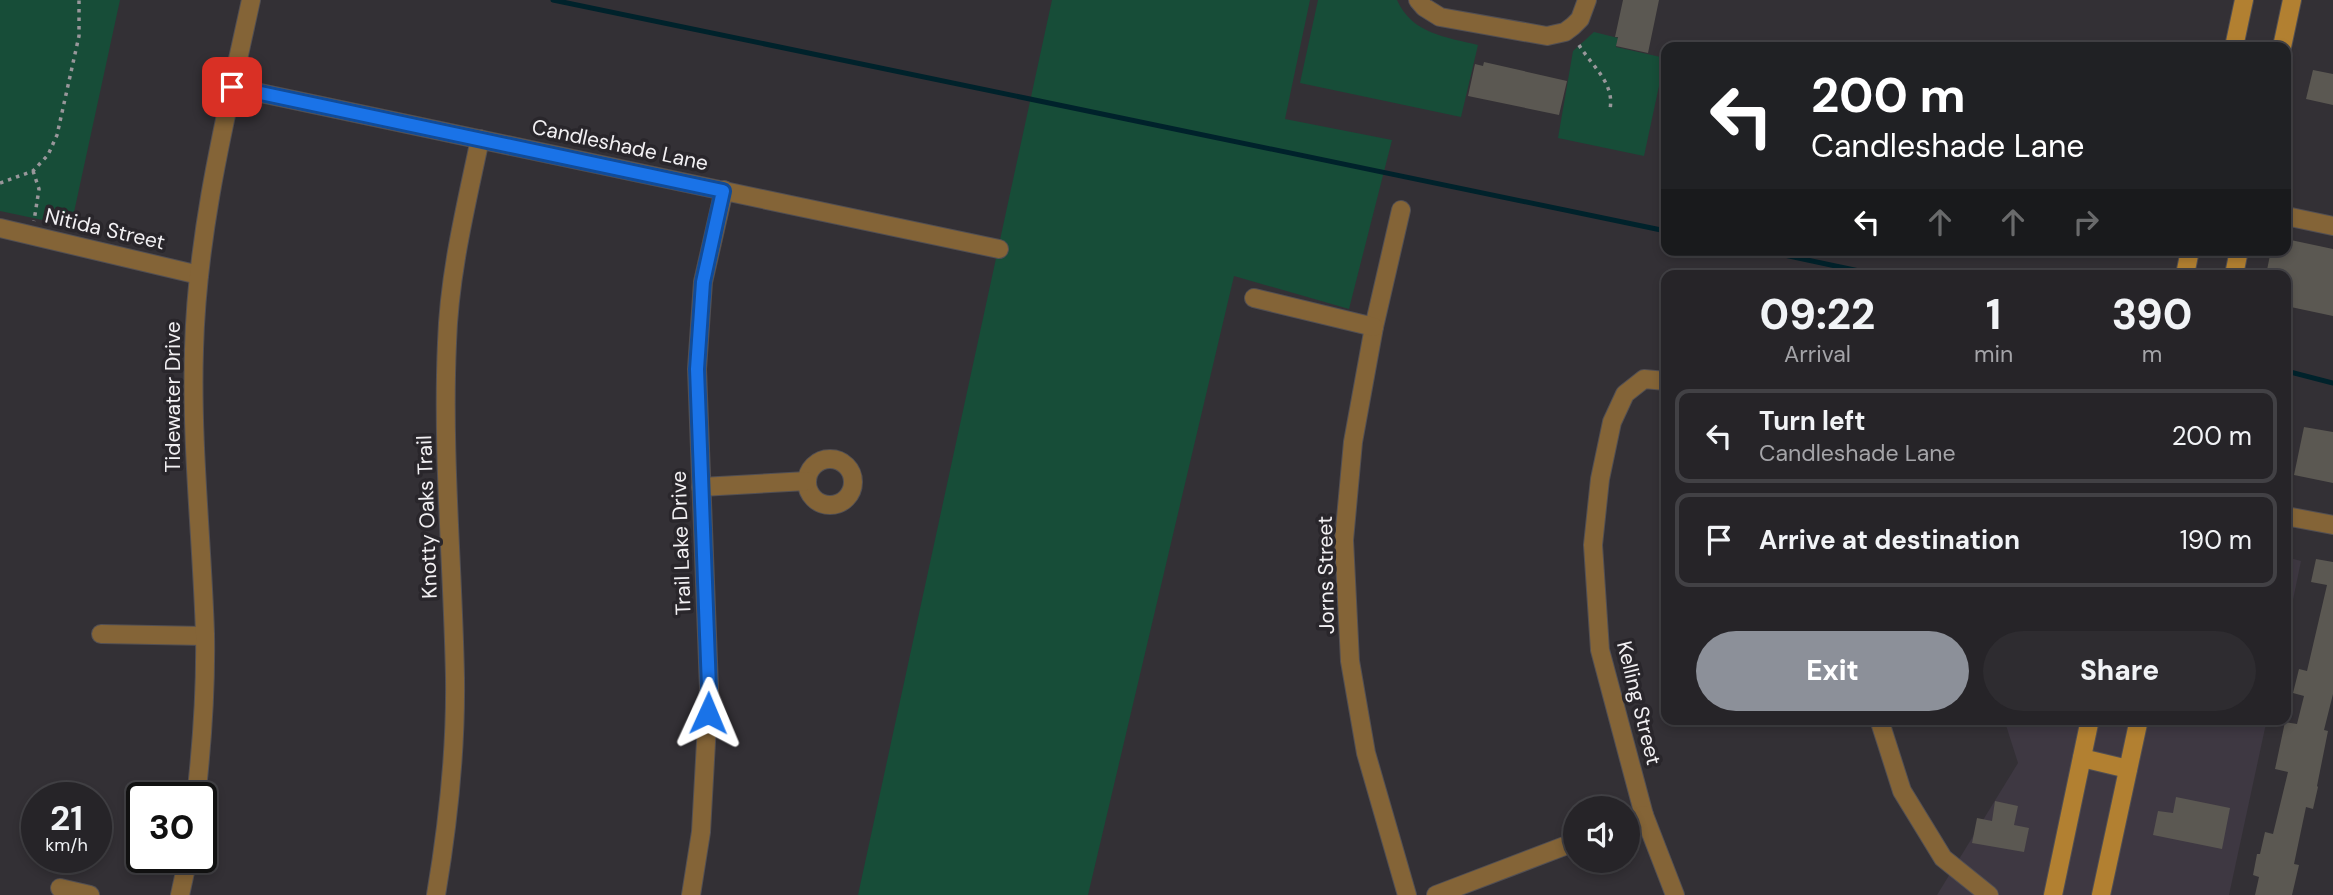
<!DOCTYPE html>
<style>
body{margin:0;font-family:"DM Sans",sans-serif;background:#2e2c30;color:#f1f3f6;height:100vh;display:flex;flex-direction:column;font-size:26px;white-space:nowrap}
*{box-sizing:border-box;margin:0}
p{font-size:23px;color:#a4a4a8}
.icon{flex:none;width:38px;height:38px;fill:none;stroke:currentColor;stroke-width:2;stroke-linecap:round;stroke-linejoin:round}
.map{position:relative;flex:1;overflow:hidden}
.drawer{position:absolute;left:1661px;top:270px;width:630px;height:455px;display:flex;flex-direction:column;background:#262428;border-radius:14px;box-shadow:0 4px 10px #0003,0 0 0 2px #424145}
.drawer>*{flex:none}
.banner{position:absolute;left:1661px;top:42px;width:630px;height:214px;border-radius:14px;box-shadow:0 4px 10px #0003,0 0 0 2px #424145;background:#202124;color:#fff;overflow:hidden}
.tools{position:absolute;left:1563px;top:796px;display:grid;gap:14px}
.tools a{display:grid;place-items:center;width:77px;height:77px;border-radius:50%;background:#262428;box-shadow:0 4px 10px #0003,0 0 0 2px #424145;font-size:35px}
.speed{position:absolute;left:21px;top:782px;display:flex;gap:14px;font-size:35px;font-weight:700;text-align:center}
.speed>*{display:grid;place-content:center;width:91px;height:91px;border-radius:50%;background:#262428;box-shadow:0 4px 10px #0003,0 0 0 2px #424145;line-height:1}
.speed small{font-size:18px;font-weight:400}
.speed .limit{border:4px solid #111;border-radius:10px;background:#fff;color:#111}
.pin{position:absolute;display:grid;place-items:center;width:60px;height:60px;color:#fff;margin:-30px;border-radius:14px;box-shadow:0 4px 10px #0006}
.me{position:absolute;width:77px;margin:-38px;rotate:1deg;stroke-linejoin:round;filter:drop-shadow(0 0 5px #0008)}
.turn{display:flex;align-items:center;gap:24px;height:147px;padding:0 35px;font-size:32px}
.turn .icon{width:91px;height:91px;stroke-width:2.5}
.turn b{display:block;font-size:49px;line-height:60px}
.lanes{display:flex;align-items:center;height:66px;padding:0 35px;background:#0003;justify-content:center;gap:35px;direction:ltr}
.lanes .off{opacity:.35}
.eta{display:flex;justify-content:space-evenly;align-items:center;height:119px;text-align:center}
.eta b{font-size:42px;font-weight:800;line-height:49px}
.cta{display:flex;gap:14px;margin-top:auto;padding:14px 35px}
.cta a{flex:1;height:80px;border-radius:42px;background:#8c9099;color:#fff;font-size:28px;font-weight:800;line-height:80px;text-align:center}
.cta a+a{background:#2e2c30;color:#f1f3f6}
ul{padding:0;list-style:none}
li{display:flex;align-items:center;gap:21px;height:94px;margin:0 14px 10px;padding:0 21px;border:4px solid #424145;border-radius:14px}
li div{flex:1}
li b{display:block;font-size:26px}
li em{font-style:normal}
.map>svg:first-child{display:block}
.built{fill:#3e3842}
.green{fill:#174d38}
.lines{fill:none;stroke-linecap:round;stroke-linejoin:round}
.stream{stroke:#00222b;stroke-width:5}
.building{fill:#5b5852}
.minor-casing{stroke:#524f53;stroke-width:20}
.secondary-casing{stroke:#524f53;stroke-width:20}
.path{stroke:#99979b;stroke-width:3.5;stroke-dasharray:3.5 5;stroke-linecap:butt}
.minor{stroke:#846437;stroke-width:18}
.secondary{stroke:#b28031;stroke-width:18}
.route-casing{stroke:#114b97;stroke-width:18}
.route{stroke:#1a73e8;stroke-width:12}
.labels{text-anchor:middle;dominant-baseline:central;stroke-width:7;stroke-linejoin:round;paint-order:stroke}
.street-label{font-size:21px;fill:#f2f0f3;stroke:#29262b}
</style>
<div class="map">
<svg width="2333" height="895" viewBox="0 0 2333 895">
<rect width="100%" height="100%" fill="#333035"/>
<!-- built -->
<g class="built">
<path d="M2286 557 2301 561 2286 634Z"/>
<path d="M2004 719H2267L2229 895H1937L2018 763Z"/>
</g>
<!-- green -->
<g class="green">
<path d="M0 0H120L71 226 0 211Z"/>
<path d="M1052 0H1310L1285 119 1392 140 1349 309 1234 276 1088 895H858Z"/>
<path d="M1318 0H1397C1412 34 1446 37 1478 45L1461 117 1300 83Z"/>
<path d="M1594 32 1618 38 1616 47 1665 58 1644 156 1558 138 1573 51Z"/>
</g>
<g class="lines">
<!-- stream -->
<g class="stream">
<path d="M553 0 1666 231"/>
<path d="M1760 250 1878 275"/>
<path d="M2286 371 2333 383"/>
</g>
</g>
<!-- building -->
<g class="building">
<path d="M1623 0H1659L1648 53 1616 46 1618 37H1615Z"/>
<path d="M1484 62 1567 81 1559 115 1468 96 1475 64 1483 66Z"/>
<path d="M2313 70 2333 74V105L2306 99Z"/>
<path d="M2286 239 2333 249V316L2286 306V275H2266L2271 250H2286Z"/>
<path d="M2304 427 2333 432V483L2294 475Z"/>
<path d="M2316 559 2333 562V694L2324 730 2328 731 2317 786 2318 787 2313 809 2306 807 2294 864 2299 865 2292 895H2255L2259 877 2253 875 2257 854H2260L2265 832 2273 834 2288 772 2275 769 2285 722 2297 724 2304 696 2293 693 2299 669 2307 671 2327 585 2311 582Z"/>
<path d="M2176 797 2230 808 2222 849 2153 835 2158 811 2173 813Z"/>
<path d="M1995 801 2018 806 2014 825 2029 828 2024 852 1972 843 1977 818 1992 821Z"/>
</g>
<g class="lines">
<!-- minor casing -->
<g class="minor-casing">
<g id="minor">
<path d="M1418 0 1424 7 1440 17 1547 36 1565 32 1573 26 1580 19 1587 0"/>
<path d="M232 87 999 249"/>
<path d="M1401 210 1374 327 1353 442 1344 540 1350 661 1366 753 1407 895"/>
<path d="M2286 216 2333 226"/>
<path d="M0 228 199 275"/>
<path d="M1254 298 1374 327"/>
<path d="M1666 381 1644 379 1625 394 1612 422 1600 479 1593 545 1600 650 1644 815 1675 895"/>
<circle cx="830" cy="482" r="23"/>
<path d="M701 487 807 481"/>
<path d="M2286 516 2333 525"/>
<path d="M101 634 205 636"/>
<path d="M1879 719 1902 791 1943 858 1989 895"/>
<path d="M196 798C202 744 206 688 205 634 202 539 191 445 194 349 197 231 226 115 251 0"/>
<path d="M1628 821 1644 815"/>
<path d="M60 888 90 895"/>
<path d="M180 895 188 858"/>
<path d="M436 895C448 824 456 751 455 678 453 567 442 455 447 343 449 274 466 206 480 139"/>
<path d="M691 895 701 832 709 688 697 369 703 282 724 190"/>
<path d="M1436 895 1575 842"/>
</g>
</g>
<!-- secondary casing -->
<g class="secondary-casing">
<g id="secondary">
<path d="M2234 47 2244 0"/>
<path d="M2282 47 2292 0"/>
<path d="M2185 275 2190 250"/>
<path d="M2234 275 2239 250"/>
<path d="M2082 758 2128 769"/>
<path d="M2053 895 2090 719"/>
<path d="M2101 895 2139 719"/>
</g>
</g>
<!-- path -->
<g class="path">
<path d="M1579 45C1591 65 1615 83 1610 109"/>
<path d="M33 171 39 189 34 221"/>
<path d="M0 183 33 171 48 155 57 135 79 36V0"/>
</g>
<!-- minor -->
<use href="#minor" class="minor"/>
<!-- secondary -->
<use href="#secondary" class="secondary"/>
</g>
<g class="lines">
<!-- route casing -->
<g class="route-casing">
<path id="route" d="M232 87 723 191 703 282 697 369 709 688 708 713"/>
</g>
<!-- route -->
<use href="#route" class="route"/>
</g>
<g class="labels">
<!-- street labels -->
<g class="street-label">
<text transform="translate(620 145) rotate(12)">Candleshade Lane</text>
<text transform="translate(105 229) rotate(13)">Nitida Street</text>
<text transform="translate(173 397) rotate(-90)">Tidewater Drive</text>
<text transform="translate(427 517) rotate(-92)">Knotty Oaks Trail</text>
<text transform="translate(681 543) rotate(-92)">Trail Lake Drive</text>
<text transform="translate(1326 575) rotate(-91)">Jorns Street</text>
<text transform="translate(1639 703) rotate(76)">Kelling Street</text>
</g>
</g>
</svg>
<div class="tools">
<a><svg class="icon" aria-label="sound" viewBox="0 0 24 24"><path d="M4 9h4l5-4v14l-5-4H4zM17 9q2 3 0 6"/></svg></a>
</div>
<div class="speed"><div>21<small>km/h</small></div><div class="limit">30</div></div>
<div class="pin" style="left:232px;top:87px;background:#d93025"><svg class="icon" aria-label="arrive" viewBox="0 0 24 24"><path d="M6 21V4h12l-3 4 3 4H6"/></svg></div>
<svg class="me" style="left:708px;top:713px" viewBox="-20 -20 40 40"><path d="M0-17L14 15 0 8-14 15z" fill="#1a73e8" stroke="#fff" stroke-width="4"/></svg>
<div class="banner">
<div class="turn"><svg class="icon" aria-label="left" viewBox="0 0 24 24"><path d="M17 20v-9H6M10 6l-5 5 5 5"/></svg><div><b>200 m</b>Candleshade Lane</div></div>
<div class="lanes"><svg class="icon" aria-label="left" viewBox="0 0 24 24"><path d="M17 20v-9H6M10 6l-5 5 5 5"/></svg><svg class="icon off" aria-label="ahead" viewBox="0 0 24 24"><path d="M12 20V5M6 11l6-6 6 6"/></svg><svg class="icon off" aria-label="ahead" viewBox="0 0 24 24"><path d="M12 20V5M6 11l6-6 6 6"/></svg><svg class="icon off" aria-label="right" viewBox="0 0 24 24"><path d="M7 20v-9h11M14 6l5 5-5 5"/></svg></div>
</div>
<section class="drawer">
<div class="eta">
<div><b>09:22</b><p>Arrival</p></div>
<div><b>1</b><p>min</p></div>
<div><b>390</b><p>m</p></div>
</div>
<ul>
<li><svg class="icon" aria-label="left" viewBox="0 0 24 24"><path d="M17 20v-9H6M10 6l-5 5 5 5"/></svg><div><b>Turn left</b><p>Candleshade Lane</p></div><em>200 m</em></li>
<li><svg class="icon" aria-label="arrive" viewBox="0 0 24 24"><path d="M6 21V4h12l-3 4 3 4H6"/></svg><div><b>Arrive at destination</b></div><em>190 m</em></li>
</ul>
<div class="cta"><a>Exit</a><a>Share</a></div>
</section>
</div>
